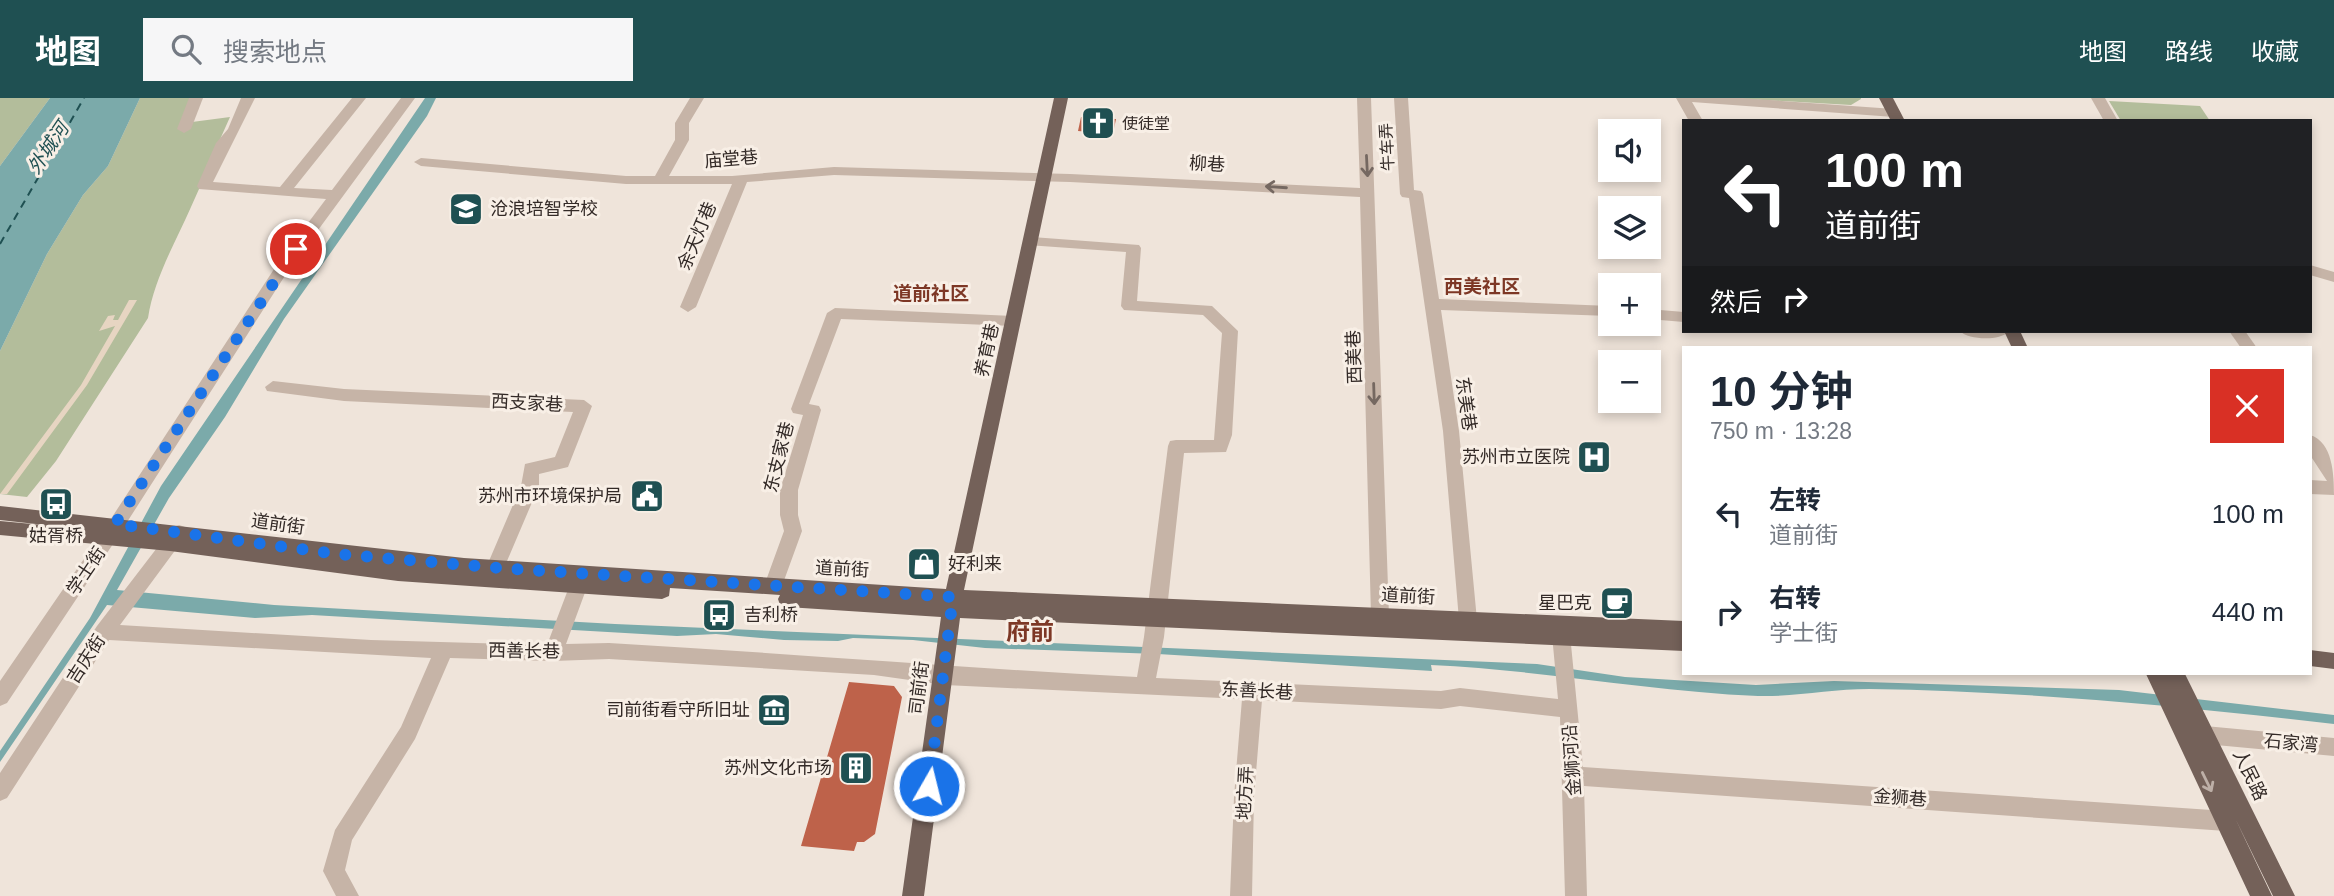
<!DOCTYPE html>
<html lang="zh">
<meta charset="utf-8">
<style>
body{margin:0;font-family:Helvetica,"Noto Sans SC",sans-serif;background:#f6f6f7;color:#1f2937;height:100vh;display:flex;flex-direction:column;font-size:26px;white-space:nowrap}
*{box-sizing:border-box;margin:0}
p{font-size:23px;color:#747a83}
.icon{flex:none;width:38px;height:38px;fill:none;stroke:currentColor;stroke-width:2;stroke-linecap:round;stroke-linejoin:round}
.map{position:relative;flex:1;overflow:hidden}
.drawer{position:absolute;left:1682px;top:248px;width:630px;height:329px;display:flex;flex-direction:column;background:#fff;border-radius:0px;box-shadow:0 4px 10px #0003}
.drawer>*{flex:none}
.top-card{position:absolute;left:1682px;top:21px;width:630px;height:214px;border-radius:0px;box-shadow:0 4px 10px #0003;background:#202124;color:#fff;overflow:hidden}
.tools{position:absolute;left:1598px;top:21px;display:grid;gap:14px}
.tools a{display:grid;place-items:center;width:63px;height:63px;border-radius:0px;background:#fff;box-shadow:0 4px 10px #0003;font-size:35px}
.pin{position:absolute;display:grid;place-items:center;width:60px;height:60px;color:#fff;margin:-30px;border:4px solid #fff;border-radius:50%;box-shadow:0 2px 7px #0007}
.me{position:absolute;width:77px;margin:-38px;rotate:8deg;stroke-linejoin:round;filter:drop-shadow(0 0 5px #0008)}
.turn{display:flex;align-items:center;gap:24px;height:147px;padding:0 28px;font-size:32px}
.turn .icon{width:91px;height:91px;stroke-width:2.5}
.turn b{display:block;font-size:49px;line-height:60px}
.then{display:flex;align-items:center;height:66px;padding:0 28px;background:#0003;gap:14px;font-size:26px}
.round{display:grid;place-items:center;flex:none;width:74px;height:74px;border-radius:0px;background:#f6f6f7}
.headline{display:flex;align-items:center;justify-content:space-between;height:119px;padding:0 28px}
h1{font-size:42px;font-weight:700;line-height:52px}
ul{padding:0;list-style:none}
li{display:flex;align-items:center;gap:21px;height:98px;padding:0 28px}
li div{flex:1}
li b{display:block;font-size:26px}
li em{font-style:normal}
header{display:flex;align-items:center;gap:42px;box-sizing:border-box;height:98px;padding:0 35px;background:#1f5052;color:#fff}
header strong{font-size:33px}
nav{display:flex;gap:38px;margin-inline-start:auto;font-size:24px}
.search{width:490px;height:63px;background:#f6f6f7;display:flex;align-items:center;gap:18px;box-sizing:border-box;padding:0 24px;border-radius:0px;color:#747a83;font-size:26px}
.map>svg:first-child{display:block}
.green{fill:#b3bd9b}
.plaza{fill:#e7d5c2}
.water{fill:#7baaaa}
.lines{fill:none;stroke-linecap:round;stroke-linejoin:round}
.ferry{stroke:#1f5052;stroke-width:2;stroke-dasharray:8 6;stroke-linecap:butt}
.building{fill:#be624a}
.minor{fill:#c6b4a7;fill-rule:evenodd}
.major{fill:#746159;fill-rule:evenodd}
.oneway{stroke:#756861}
.oneway2{stroke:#bdafa7}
.route{stroke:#1a73e8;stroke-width:12;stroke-dasharray:0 21.6}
.labels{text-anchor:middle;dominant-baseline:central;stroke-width:6;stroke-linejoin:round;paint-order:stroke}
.far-poi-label{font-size:16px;fill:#332a27;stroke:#f8efe6;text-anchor:start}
.far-street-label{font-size:16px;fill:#332a27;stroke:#f8efe6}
.street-label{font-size:18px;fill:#332a27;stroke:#f8efe6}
.poi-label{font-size:18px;fill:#332a27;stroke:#f8efe6;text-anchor:end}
.water-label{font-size:19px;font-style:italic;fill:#1f5052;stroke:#f8efe6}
.neighbourhood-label{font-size:19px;font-weight:bold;fill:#7d3725;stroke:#f8efe6}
.district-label{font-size:24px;font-weight:bold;fill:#7d3725;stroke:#f8efe6}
</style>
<header>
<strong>地图</strong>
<div class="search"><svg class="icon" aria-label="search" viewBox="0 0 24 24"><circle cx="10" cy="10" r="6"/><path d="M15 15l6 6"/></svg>搜索地点</div>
<nav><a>地图</a><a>路线</a><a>收藏</a></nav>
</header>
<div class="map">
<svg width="2334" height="798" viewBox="0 0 2334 798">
<rect width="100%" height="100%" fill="#efe4da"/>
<!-- green -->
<g class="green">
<path d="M0 0H50L0 68Z"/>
<path d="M140 0H200L192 24 230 19C216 49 205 79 191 109 175 145 154 181 148 220L56 363 27 399 0 396V253L47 156 83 97 108 68Z"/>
<path d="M1728 0H1861V1L1851 7Z"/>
<path d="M2109 3 2200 8 2210 23H2121Z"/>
</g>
<!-- plaza -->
<path class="plaza" d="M129 202H137L87 287 7 396H0L81 287 115 228 99 233 108 218 115 217 113 222H118Z"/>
<!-- water -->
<g class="water">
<path d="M50 0H140L108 68 83 97 47 156 0 253V68Z"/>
<path d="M425 0H436L427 18 284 221 225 319 169 400 117 492 274 507 615 526 1537 566 1625 579 1756 587 1834 583 2119 592 2334 617V626C2180 608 2025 593 1869 591 1832 591 1795 599 1758 598 1648 593 1541 572 1431 567L1432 573 1158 556 985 550 913 542 853 540 838 543 784 542 716 536 677 538 312 517 255 520 107 507 0 664V653L90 520 161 388Z"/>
</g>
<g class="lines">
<!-- ferry -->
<path class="ferry" d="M0 146 84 0"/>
</g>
<!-- building -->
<g class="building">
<path d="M1081 19 1116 21 1113 36 1078 33Z"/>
<path d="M849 584 894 588 902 599 875 736 864 744H857L854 753 801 748Z"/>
</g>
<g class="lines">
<!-- minor -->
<g class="minor">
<path d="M189 0H203L191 31 184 35 177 31Z"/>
<path d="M241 0H255L213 84 280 89 352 0H366L294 90 332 92 401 0H415L288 173 113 446 7 605 0 608V583L101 436 278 165 326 101 199 91 197 88 216 45 228 31Z"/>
<path d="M690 0H704L689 25V42L669 78H732L834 69 1070 76 1360 90 1357 0H1371L1389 518 1387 524 1380 526 1373 524 1371 518 1360 99 1070 84 834 77 747 84 696 209 688 214 680 209 732 86H626L421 68 414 64 421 60 626 78H655L675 42V25Z"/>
<path d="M1394 0H1408L1414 92 1421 93 1423 96 1439 201 1610 208V218L1441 212 1459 333 1477 522 1475 528 1468 530 1461 528 1459 522 1443 333 1409 100 1402 99 1400 96Z"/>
<path d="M1676 0H1741L1894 11 1901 15 1894 19 1692 4 1703 23H1689Z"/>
<path d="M2091 0H2105L2118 23H2104Z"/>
<path d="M1032 139 1139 147 1141 150 1137 203 1212 208 1238 233 1232 337 1226 354 1184 355 1164 539 1156 580 1441 593 1460 590 1558 601 1551 526 1553 520 1560 518 1567 520 1569 526 1583 669 2226 713 2233 716 2237 723 2233 730 2226 733 1584 688 1587 798H1565L1560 619 1460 608 1441 611 1262 602 1254 699 1252 798H1230L1234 699 1242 601 945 587 874 577 609 561 553 563 450 560 415 641 352 742 345 772 359 798H336L323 773 335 732 401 629 431 560 109 542 7 700 0 703V675L97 528 173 429 179 427 185 429 188 434 185 439 120 527 371 542 547 547 569 489 571 484 578 481 585 484 587 489 566 546 609 545C785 555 961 570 1137 579L1144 539 1168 348 1170 343 1176 342H1214L1222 235 1203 217 1124 212 1121 208 1126 154 1027 147 1025 144Z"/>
<path d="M2310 167 2334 174V184L2310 177Z"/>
<path d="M835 210 1013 218 1021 223 1013 228 841 221 809 306 819 308 821 312 798 392V417L802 433 782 488 780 493 773 496 766 493 764 488 784 433 780 417V392L803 317 793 315 791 311 827 215Z"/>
<path d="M1648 211 1684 214V224L1648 221Z"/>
<path d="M1960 233H2007L2008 234C2000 243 1968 242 1960 233Z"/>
<path d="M2229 233H2245L2257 250H2241Z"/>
<path d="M273 283 344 291 584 302 592 308 568 369 539 376V388L504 470 501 475 495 478 489 475 486 470 521 388 525 366 555 359 573 314 344 303 267 293 265 289Z"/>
<path d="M2310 337C2333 344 2334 377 2334 397L2310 396V382L2327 383 2310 357Z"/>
<path d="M2205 628 2334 640V658L2205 646 2198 643 2195 637 2198 631Z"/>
</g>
<!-- major -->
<g class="major">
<path d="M1054 0H1068L964 492 1684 523V553L960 520 924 798H902L941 519 787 509 780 507 778 501 780 497 670 490 669 498 662 501 398 483 170 453 0 437V423L54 428 0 422V408L464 460 946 491Z"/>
<path d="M1879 0H1893L1905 23H1891Z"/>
<path d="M2004 233H2020L2028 250H2012Z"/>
<path d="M2310 552 2334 555V571L2310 568Z"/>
<path d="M2146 576H2185L2295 798H2273L2235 720 2272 798H2250Z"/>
</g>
</g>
<!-- one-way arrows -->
<defs><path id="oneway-shaft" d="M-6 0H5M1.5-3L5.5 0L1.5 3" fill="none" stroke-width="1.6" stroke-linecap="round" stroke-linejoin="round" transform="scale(1.75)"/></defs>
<g class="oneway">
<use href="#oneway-shaft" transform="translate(1367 68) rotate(87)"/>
<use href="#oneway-shaft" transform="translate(1276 89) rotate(-176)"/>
<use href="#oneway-shaft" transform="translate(1374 296) rotate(88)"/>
</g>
<use class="oneway2" href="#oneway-shaft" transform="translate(2207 684) rotate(64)"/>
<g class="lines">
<!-- route -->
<path class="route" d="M296 151 115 426 337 456 512 471 953 499 929 688"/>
</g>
<!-- icons -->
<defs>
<g id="church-square" transform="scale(1.75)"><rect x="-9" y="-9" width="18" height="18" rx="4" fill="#1f5052" stroke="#f8efe6"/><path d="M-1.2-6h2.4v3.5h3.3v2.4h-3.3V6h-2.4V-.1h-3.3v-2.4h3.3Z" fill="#fff"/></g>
<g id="school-square" transform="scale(1.75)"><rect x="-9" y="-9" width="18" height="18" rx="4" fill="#1f5052" stroke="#f8efe6"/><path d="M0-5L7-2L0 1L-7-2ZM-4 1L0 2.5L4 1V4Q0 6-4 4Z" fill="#fff"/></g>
<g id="hospital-square" transform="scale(1.75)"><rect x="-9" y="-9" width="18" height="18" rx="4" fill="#1f5052" stroke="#f8efe6"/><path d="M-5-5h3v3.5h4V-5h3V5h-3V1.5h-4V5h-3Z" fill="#fff"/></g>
<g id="civic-square" transform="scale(1.75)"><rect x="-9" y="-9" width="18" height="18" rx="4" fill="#1f5052" stroke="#f8efe6"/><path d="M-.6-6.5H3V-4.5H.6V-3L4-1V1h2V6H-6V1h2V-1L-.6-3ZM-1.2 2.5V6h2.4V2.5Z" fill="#fff"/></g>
<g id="bus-square" transform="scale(1.75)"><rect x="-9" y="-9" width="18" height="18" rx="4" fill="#1f5052" stroke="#f8efe6"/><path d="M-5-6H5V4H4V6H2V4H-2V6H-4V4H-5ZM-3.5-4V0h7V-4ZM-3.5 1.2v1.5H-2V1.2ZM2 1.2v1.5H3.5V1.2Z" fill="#fff"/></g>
<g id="shop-square" transform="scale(1.75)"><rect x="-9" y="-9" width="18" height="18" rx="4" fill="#1f5052" stroke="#f8efe6"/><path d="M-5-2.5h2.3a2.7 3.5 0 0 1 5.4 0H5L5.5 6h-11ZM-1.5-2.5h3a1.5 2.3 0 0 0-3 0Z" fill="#fff"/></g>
<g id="cafe-square" transform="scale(1.75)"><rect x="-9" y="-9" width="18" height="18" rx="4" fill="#1f5052" stroke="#f8efe6"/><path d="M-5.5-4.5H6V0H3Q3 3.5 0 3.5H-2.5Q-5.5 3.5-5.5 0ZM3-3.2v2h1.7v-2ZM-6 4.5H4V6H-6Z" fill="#fff"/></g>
<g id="museum-square" transform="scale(1.75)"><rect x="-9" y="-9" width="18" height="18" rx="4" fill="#1f5052" stroke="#f8efe6"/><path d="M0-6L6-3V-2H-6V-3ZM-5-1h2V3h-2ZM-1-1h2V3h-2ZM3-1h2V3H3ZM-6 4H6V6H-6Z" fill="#fff"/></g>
<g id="building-square" transform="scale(1.75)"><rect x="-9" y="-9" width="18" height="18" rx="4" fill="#1f5052" stroke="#f8efe6"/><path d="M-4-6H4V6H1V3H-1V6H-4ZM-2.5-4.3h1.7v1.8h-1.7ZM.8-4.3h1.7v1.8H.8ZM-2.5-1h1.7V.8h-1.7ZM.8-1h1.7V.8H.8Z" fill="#fff"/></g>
</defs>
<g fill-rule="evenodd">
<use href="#church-square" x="1098" y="25"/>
<use href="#school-square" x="466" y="111"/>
<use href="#hospital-square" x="1594" y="359"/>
<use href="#civic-square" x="647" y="398"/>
<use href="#bus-square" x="56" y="406"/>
<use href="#shop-square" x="924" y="466"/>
<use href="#cafe-square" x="1617" y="505"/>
<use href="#bus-square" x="719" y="517"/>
<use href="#museum-square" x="774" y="612"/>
<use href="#building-square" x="856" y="670"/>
</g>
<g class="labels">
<!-- far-poi labels -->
<g class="far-poi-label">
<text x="1122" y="25">使徒堂</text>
</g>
<!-- far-street labels -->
<g class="far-street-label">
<text transform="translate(1387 49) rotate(-93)">牛车弄</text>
</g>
<!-- street labels -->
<g class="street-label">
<text transform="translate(731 61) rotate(-5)">庙堂巷</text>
<text transform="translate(1207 66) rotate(3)">柳巷</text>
<text transform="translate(697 138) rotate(-67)">余天灯巷</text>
<text transform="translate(987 252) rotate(-78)">养育巷</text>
<text transform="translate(1354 259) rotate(-92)">西美巷</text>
<text transform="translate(527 305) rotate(3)">西支家巷</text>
<text transform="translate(1466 306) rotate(82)">东美巷</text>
<text transform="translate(779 359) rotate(-76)">东支家巷</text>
<text transform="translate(278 426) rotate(8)">道前街</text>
<text transform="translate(842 471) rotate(3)">道前街</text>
<text transform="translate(86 473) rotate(-56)">学士街</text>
<text transform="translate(1408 498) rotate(3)">道前街</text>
<text transform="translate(524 553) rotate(1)">西善长巷</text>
<text transform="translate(86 561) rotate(-57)">吉庆街</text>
<text transform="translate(919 590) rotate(-83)">司前街</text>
<text transform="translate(1257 593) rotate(3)">东善长巷</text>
<text transform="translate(2291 645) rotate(5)">石家湾</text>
<text transform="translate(1572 662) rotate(-94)">金狮河沿</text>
<text transform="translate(2250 677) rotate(64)">人民路</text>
<text transform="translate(1245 695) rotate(-87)">地方弄</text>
<text transform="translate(1900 700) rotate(4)">金狮巷</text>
</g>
<!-- poi labels -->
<g class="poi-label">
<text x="490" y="111" text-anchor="start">沧浪培智学校</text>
<text x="1570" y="359">苏州市立医院</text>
<text x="622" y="398">苏州市环境保护局</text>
<text x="56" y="438" text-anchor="middle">姑胥桥</text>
<text x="948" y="466" text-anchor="start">好利来</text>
<text x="1592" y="505">星巴克</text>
<text x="744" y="517" text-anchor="start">吉利桥</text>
<text x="750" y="612">司前街看守所旧址</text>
<text x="832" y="670">苏州文化市场</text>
</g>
<!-- water labels -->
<g class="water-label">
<text transform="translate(48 50) rotate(-56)">外城河</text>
</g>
<!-- neighbourhood labels -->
<g class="neighbourhood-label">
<text x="1482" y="188">西美社区</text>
<text x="931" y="195">道前社区</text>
</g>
<!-- district labels -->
<g class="district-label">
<text x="1030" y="533">府前</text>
</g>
</g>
</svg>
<div class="tools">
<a><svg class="icon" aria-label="sound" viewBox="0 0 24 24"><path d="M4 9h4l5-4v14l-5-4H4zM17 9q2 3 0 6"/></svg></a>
<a><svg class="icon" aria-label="layers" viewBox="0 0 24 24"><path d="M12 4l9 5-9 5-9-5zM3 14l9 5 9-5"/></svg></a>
<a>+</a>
<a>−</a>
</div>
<div class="pin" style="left:296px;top:151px;background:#d93025"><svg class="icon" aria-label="arrive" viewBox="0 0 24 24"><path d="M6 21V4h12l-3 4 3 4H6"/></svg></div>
<svg class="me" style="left:929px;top:688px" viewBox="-20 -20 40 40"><circle r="17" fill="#1a73e8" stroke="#fff" stroke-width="3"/><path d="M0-11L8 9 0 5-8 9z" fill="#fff"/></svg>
<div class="top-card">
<div class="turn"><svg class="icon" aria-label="left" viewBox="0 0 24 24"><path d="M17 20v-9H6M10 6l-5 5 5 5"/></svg><div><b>100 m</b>道前街</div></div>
<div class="then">然后<svg class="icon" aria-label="right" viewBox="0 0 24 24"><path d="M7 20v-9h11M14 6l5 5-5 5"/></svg></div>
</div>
<section class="drawer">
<div class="headline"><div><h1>10 分钟</h1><p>750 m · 13:28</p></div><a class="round" style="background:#d93025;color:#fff"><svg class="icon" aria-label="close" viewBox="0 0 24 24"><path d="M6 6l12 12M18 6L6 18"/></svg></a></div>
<ul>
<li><svg class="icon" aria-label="left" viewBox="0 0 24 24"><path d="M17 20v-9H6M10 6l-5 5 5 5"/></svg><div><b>左转</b><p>道前街</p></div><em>100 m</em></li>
<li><svg class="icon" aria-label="right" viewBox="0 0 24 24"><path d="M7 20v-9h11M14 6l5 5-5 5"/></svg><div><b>右转</b><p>学士街</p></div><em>440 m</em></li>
</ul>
</section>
</div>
